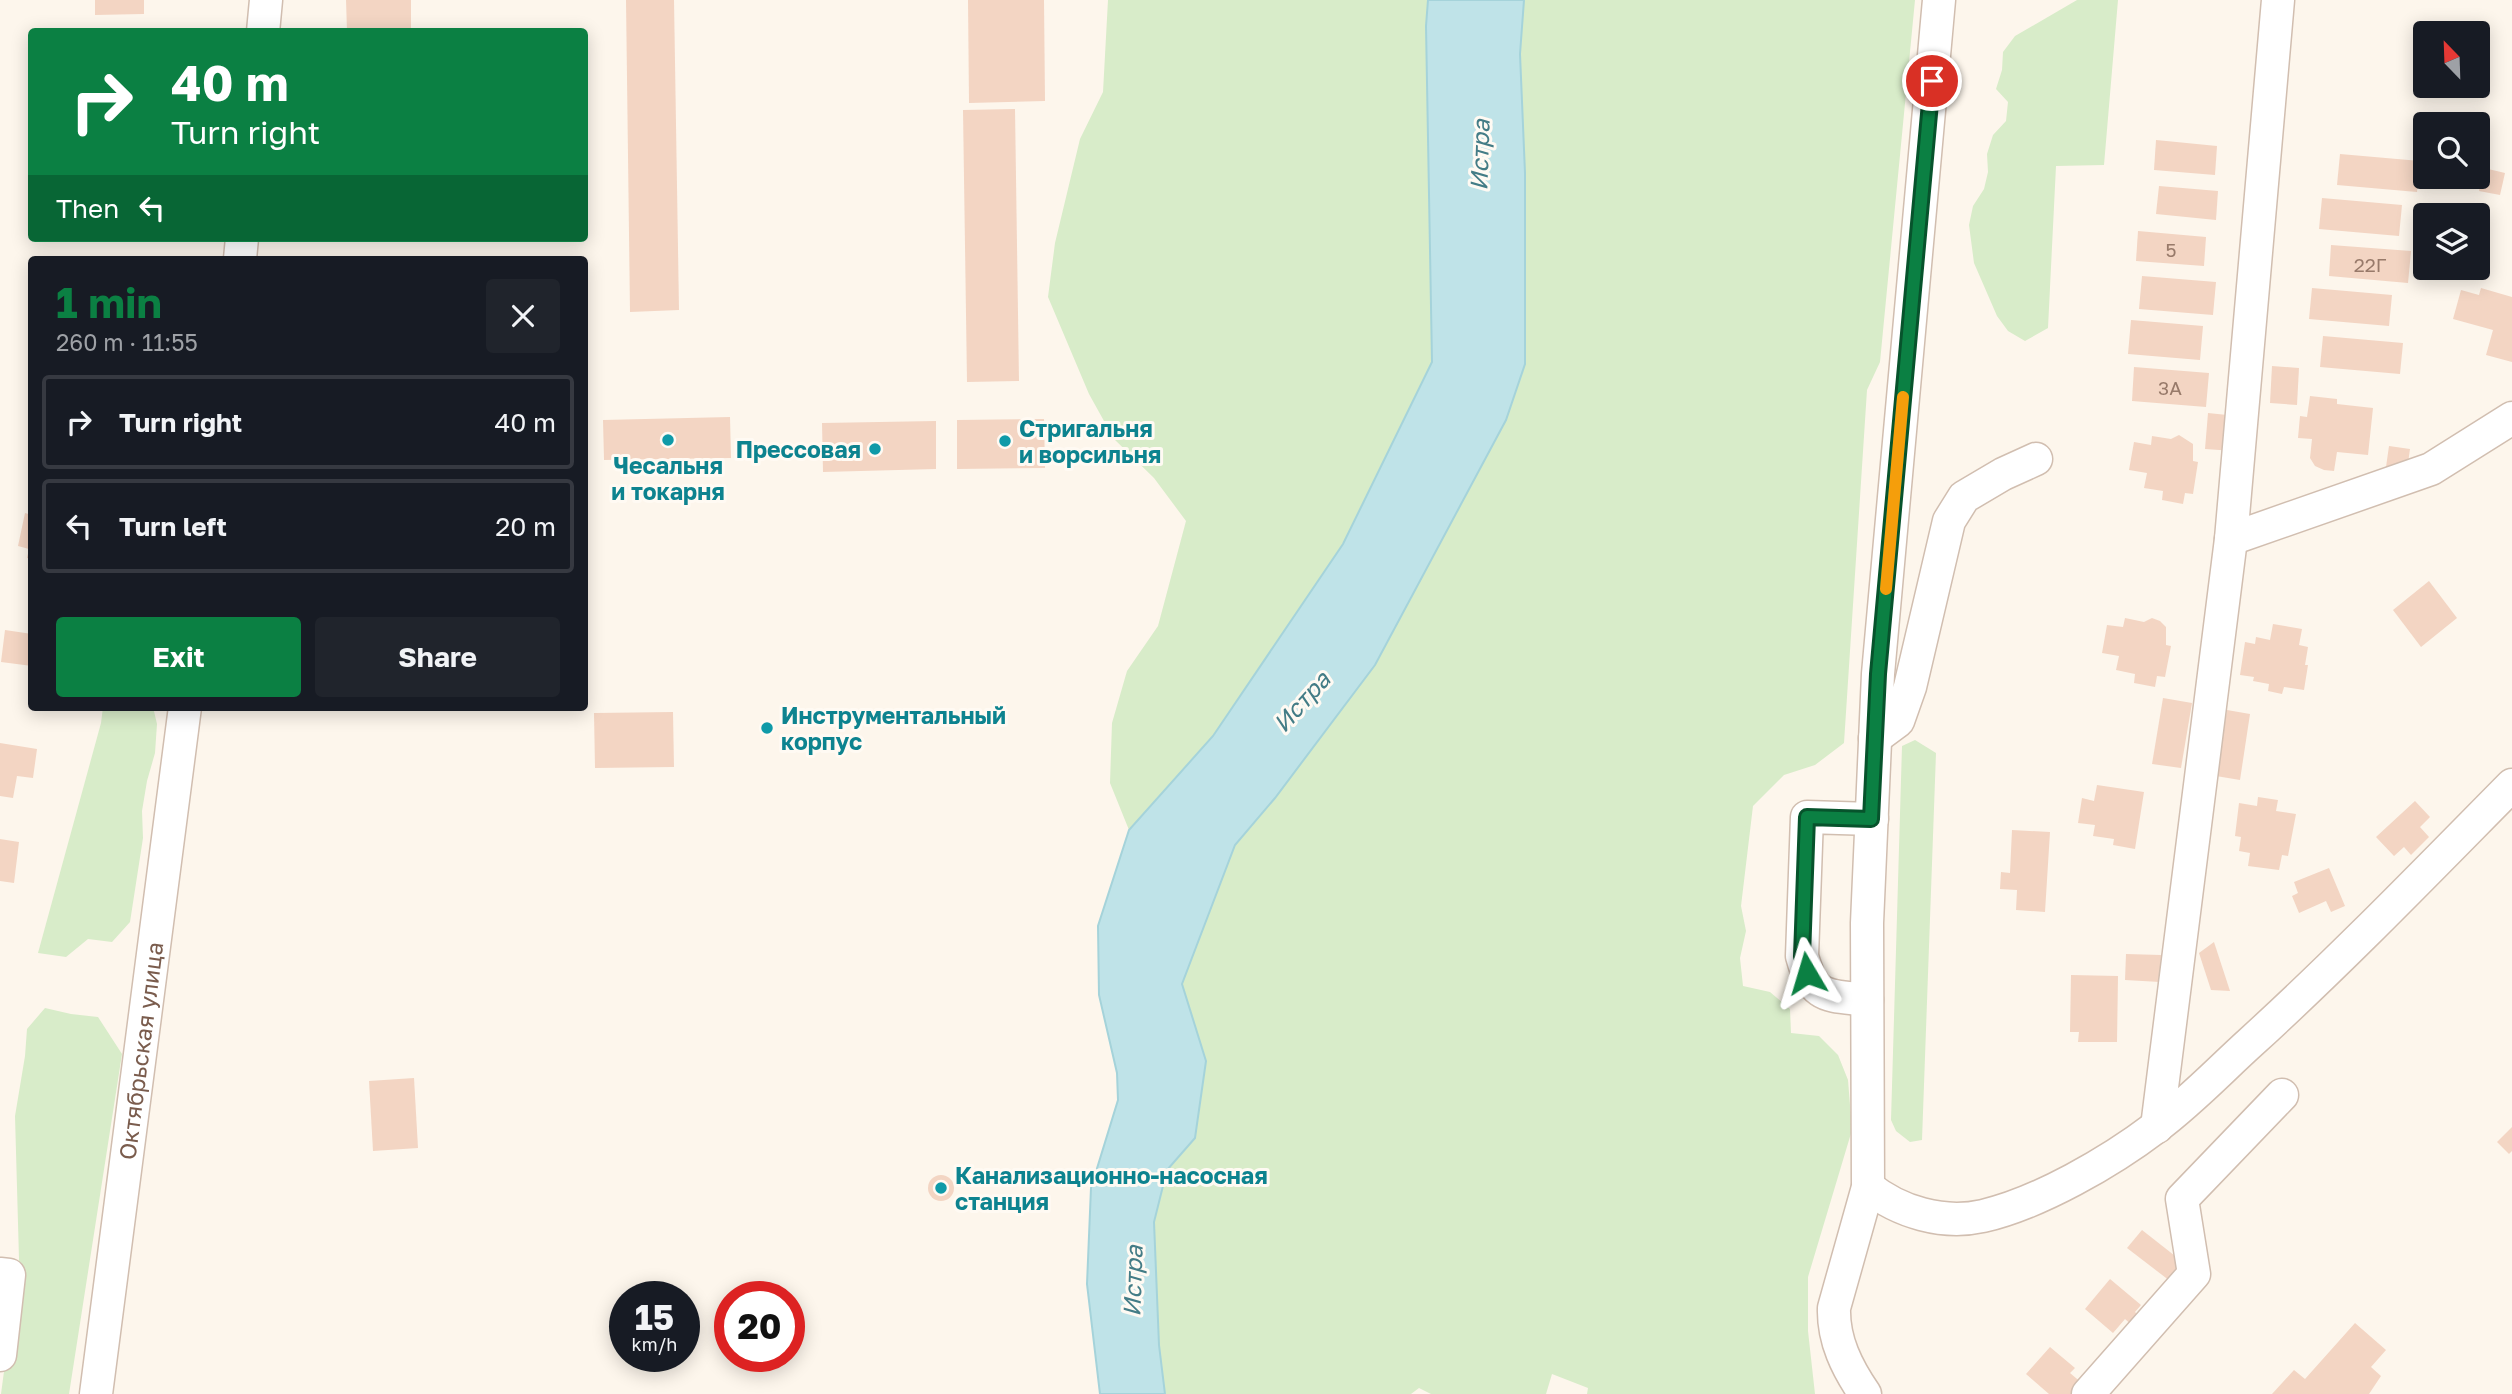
<!DOCTYPE html>
<meta charset="utf-8">
<style>
body{margin:0;font-family:"Golos Text",sans-serif;background:#20242c;color:#f1f3f6;height:100vh;display:flex;flex-direction:column;font-size:26px;white-space:nowrap}
*{box-sizing:border-box;margin:0}
p{font-size:23px;color:#9ea1a6}
.icon{flex:none;width:38px;height:38px;fill:none;stroke:currentColor;stroke-width:2;stroke-linecap:round;stroke-linejoin:round}
.map{position:relative;flex:1;overflow:hidden}
.panel{position:absolute;left:28px;top:256px;width:560px;height:455px;display:flex;flex-direction:column;background:#171b24;border-radius:7px;box-shadow:0 4px 18px #0003}
.panel>*{flex:none}
.banner{position:absolute;left:28px;top:28px;width:560px;height:214px;border-radius:7px;box-shadow:0 4px 18px #0003;background:#0b8043;color:#fff;overflow:hidden}
.needle{width:46px;rotate:337deg}
.tools{position:absolute;left:2413px;top:21px;display:grid;gap:14px}
.tools a{display:grid;place-items:center;width:77px;height:77px;border-radius:7px;background:#171b24;box-shadow:0 4px 18px #0003;font-size:35px}
.speed{position:absolute;left:609px;top:1281px;display:flex;gap:14px;font-size:35px;font-weight:700;text-align:center}
.speed>*{display:grid;place-content:center;width:91px;height:91px;border-radius:50%;background:#171b24;box-shadow:0 4px 18px #0003;line-height:1}
.speed small{font-size:18px;font-weight:400}
.speed .limit{border:10px solid #d22;background:#fff;color:#111}
.pin{position:absolute;display:grid;place-items:center;width:60px;height:60px;color:#fff;margin:-30px;border:4px solid #fff;border-radius:50%;box-shadow:0 2px 7px #0007}
.me{position:absolute;width:77px;margin:-38px;rotate:353deg;stroke-linejoin:round;filter:drop-shadow(0 0 5px #0008)}
.turn{display:flex;align-items:center;gap:24px;height:147px;padding:0 28px;font-size:32px}
.turn .icon{width:91px;height:91px;stroke-width:2.5}
.turn b{display:block;font-size:49px;line-height:60px}
.then{display:flex;align-items:center;height:66px;padding:0 28px;background:#0003;gap:14px;font-size:26px}
.round{display:grid;place-items:center;flex:none;width:74px;height:74px;border-radius:7px;background:#20242c}
.headline{display:flex;align-items:center;justify-content:space-between;height:119px;padding:0 28px}
h1{font-size:42px;font-weight:700;line-height:52px;color:#0b8043}
.cta{display:flex;gap:14px;margin-top:auto;padding:14px 28px}
.cta a{flex:1;height:80px;border-radius:7px;background:#0b8043;color:#fff;font-size:28px;font-weight:700;line-height:80px;text-align:center}
.cta a+a{background:#20242c;color:#f1f3f6}
ul{padding:0;list-style:none}
li{display:flex;align-items:center;gap:21px;height:94px;margin:0 14px 10px;padding:0 14px;border:4px solid #363941;border-radius:7px}
li div{flex:1}
li b{display:block;font-size:26px}
li em{font-style:normal}
.map>svg:first-child{display:block}
.green{fill:#d8ecc9}
.water{fill:#bfe3e8;stroke:#a5d3da;stroke-width:2}
.building{fill:#f3d5c3}
.lines{fill:none;stroke-linecap:round;stroke-linejoin:round}
.minor-casing{stroke:#d1beb0;stroke-width:35}
.minor{stroke:#fff;stroke-width:32}
.route-casing{stroke:#07532c;stroke-width:18}
.route{stroke:#0b8043;stroke-width:12}
.slow{stroke:#f59e0b;stroke-width:12}
.culture-dot{fill:#0f9aa8;stroke:#fffaf3;stroke-width:2.5}
.labels{text-anchor:middle;dominant-baseline:central;stroke-width:6;stroke-linejoin:round;paint-order:stroke}
.number-label{font-size:19px;fill:#987a6a}
.culture-label{font-size:23px;font-weight:bold;fill:#0d838f;stroke:#fffaf3;text-anchor:start}
.street-label{font-size:23px;fill:#7a5c4d;stroke:#fffaf3}
.water-label{font-size:24px;font-style:italic;fill:#437c86;stroke:#fffaf3}
</style>
<div class="map">
<svg width="2512" height="1394" viewBox="0 0 2512 1394">
<rect width="100%" height="100%" fill="#fdf6ec"/>
<!-- green -->
<g class="green">
<path d="M1108 0H1428L1426 26 1433 362 1343 544 1213 736 1129 830 1110 783 1112 723 1127 671 1158 626 1186 521 1154 478 1114 439 1089 394 1048 297 1055 243 1080 139 1103 92Z"/>
<path d="M1524 0H1915L1880 362 1867 390 1844 743 1815 765 1784 775 1753 806 1741 906 1746 931 1740 958 1743 986 1770 992 1790 1009 1791 1033 1819 1036 1838 1055 1848 1080 1852 1130 1808 1277V1331L1815 1394H1587L1588 1388 1552 1374 1546 1394H1431L1419 1388 1411 1394H1165L1159 1345 1154 1222 1167 1170 1195 1138 1206 1061 1182 984 1235 845 1275 798 1375 665 1506 420 1525 364V173L1520 54Z"/>
<path d="M2077 0H2118L2104 165 2056 166 2048 328 2025 341 2008 331 1997 316 1974 263 1969 225 1973 206 1984 189 1988 172 1987 154 1993 135 2006 121 2008 102 1996 89 2002 70 2003 52 2015 36Z"/>
<path d="M103 707H153L157 724 155 753 147 781 142 811 143 838 130 922 112 942 88 939 66 957 38 953 101 723Z"/>
<path d="M1915 740 1936 753 1922 1140 1910 1142 1896 1131 1891 1120 1902 746Z"/>
<path d="M45 1008 71 1014 98 1017 122 1054 69 1394H1L19 1259 15 1116 25 1056 27 1029Z"/>
</g>
<!-- water -->
<path class="water" d="M1428 0H1524L1520 54 1525 173V364L1506 420 1375 665 1275 798 1235 845 1182 984 1206 1061 1195 1138 1167 1170 1154 1222 1159 1345 1165 1394H1100L1087 1284 1091 1188 1118 1100 1117 1073 1099 995 1098 926 1129 830 1213 736 1343 544 1432 362 1426 26Z"/>
<!-- building -->
<g class="building">
<path d="M95 0H144V14L95 15Z"/>
<path d="M346 0H411V32H347Z"/>
<path d="M626 0H674L679 310 630 312Z"/>
<path d="M968 0H1044L1045 101 969 103Z"/>
<path d="M1015 109 1019 381 967 382 963 110Z"/>
<path d="M2156 140 2217 146 2215 175 2154 170Z"/>
<path d="M2340 154 2420 161 2417 192 2337 185Z"/>
<path d="M2484 168 2505 173 2500 195 2479 191Z"/>
<path d="M2159 186 2218 191 2216 220 2156 214Z"/>
<path d="M2322 198 2402 205 2399 236 2319 229Z"/>
<path d="M2138 231 2206 237 2204 266 2136 261Z"/>
<path d="M2331 245 2411 251 2408 283 2329 276Z"/>
<path d="M2142 276 2216 282 2213 315 2139 309Z"/>
<path d="M2312 288 2392 295 2389 326 2309 319Z"/>
<path d="M2481 288 2512 297V362L2486 355 2493 330 2453 319 2461 290 2479 295Z"/>
<path d="M2131 320 2203 326 2200 360 2128 354Z"/>
<path d="M2323 336 2403 343 2400 374 2320 367Z"/>
<path d="M2272 366 2299 368 2297 405 2270 403Z"/>
<path d="M2134 367 2209 373 2206 407 2132 401Z"/>
<path d="M2310 396 2337 399V404L2373 408 2368 455 2337 452 2334 471 2324 470 2315 466 2310 458 2312 439 2298 438 2300 416 2307 417Z"/>
<path d="M2208 413 2237 416 2234 451 2205 449Z"/>
<path d="M730 417 731 458 604 460 603 420Z"/>
<path d="M1044 419 1045 468 957 469V420Z"/>
<path d="M936 421V469L823 472 822 423Z"/>
<path d="M2179 435 2193 444V461L2198 462 2193 494 2185 493 2183 504 2162 500 2163 491 2144 488 2147 473 2129 470 2134 442 2151 445 2152 436 2171 439Z"/>
<path d="M2389 446 2410 449 2407 470 2386 467Z"/>
<path d="M25 513 32 515V559L27 558 29 549 18 546Z"/>
<path d="M2429 581 2457 618 2421 647 2393 610Z"/>
<path d="M2125 618 2144 622 2152 618 2160 621 2166 627V645L2171 646 2165 677 2157 676 2155 687 2134 683 2135 674 2116 670 2119 656 2102 653 2107 625 2123 627Z"/>
<path d="M2273 624 2302 629 2299 645 2308 647 2305 665H2308L2304 690 2284 687 2282 694 2268 691 2269 684 2253 681 2254 677 2240 675 2245 642 2255 644 2256 637 2270 640Z"/>
<path d="M5 630 32 634V666L1 662Z"/>
<path d="M2163 698 2192 703 2181 768 2152 764Z"/>
<path d="M2227 710 2250 714 2240 780 2216 776Z"/>
<path d="M673 712 674 767 595 768 594 713Z"/>
<path d="M0 743 37 749 33 778 17 776 13 798 0 796Z"/>
<path d="M2097 785 2144 792 2135 849 2113 845 2114 839 2093 836 2095 825 2078 823 2082 798 2094 801Z"/>
<path d="M2258 797 2278 800 2276 811 2296 814 2288 856 2282 855 2279 870 2248 866 2250 853 2239 851 2241 837 2235 836 2239 803 2257 806Z"/>
<path d="M2415 801 2430 817 2420 827 2429 837 2411 855 2404 847 2394 856 2376 837Z"/>
<path d="M2012 830 2050 832 2045 912 2016 910 2017 890 2000 889 2001 872 2010 873Z"/>
<path d="M0 839 19 842 14 883 0 881Z"/>
<path d="M2329 868 2345 906 2331 912 2326 901 2299 913 2292 896 2298 893 2294 882Z"/>
<path d="M2214 942 2230 991 2211 990 2199 953Z"/>
<path d="M2126 954 2161 955 2160 982 2125 980Z"/>
<path d="M2071 975 2118 976 2117 1042H2078L2079 1032H2070Z"/>
<path d="M414 1078 418 1148 373 1151 369 1081Z"/>
<path d="M2512 1127V1151L2509 1154 2497 1142Z"/>
<circle cx="941" cy="1188" r="13"/>
<path d="M2142 1230 2184 1263 2170 1281 2127 1248Z"/>
<path d="M2110 1279 2141 1305 2135 1312 2140 1317 2133 1326 2125 1319 2113 1333 2085 1309Z"/>
<path d="M2355 1323 2386 1350 2371 1367 2381 1376 2369 1394H2272L2294 1370 2305 1379Z"/>
<path d="M2050 1347 2075 1368 2070 1373 2083 1384 2074 1394H2049L2026 1374Z"/>
</g>
<g class="lines">
<!-- minor casing -->
<g class="minor-casing">
<g id="minor">
<path d="M263 32 266 0"/>
<path d="M240 259 242 238"/>
<path d="M2231 539 2431 469 2512 418"/>
<path d="M1875 738 1898 721 1910 687 1949 521 1964 497 2003 474 2036 459"/>
<path d="M1867 1000C1827 995 1814 1000 1802 956L1807 817 1872 819"/>
<path d="M2157 1127 2231 539 2278 0"/>
<path d="M1868 1187C1899 1212 1943 1225 1983 1216 2039 1203 2110 1162 2156 1127 2190 1102 2220 1070 2251 1042 2341 960 2426 872 2512 785"/>
<path d="M0 1274 9 1275 0 1355"/>
<path id="s1" d="M96 1394 185 707"/>
<path d="M1865 1394C1847 1368 1833 1340 1834 1308L1868 1187 1867 923 1878 674 1939 0"/>
<path d="M2088 1394 2194 1274 2182 1199 2282 1095"/>
</g>
</g>
<!-- minor -->
<use href="#minor" class="minor"/>
</g>
<g class="lines">
<!-- route casing -->
<g class="route-casing">
<path id="route" d="M1807 973 1802 956 1807 817 1871 819 1878 674 1932 81"/>
</g>
<!-- route -->
<use href="#route" class="route"/>
<!-- slow -->
<path class="slow" d="M1886 589 1903 397"/>
</g>
<!-- markers -->
<g class="culture-dot">
<circle cx="668" cy="440" r="7"/>
<circle cx="1005" cy="441" r="7"/>
<circle cx="875" cy="449" r="7"/>
<circle cx="767" cy="728" r="7"/>
<circle cx="941" cy="1188" r="7"/>
</g>
<g class="labels">
<!-- number labels -->
<g class="number-label">
<text x="2171" y="249">5</text>
<text x="2370" y="264">22Г</text>
<text x="2170" y="387">3А</text>
</g>
<!-- culture labels -->
<g class="culture-label">
<text x="1019" y="428">Стригальня<tspan x="1019" dy="26">и ворсильня</tspan></text>
<text x="861" y="449" text-anchor="end">Прессовая</text>
<text x="668" y="465" text-anchor="middle">Чесальня<tspan x="668" dy="26">и токарня</tspan></text>
<text x="781" y="715">Инструментальный<tspan x="781" dy="26">корпус</tspan></text>
<text x="955" y="1175">Канализационно-насосная<tspan x="955" dy="26">станция</tspan></text>
</g>
<!-- street labels -->
<g class="street-label">
<text stroke="none"><textPath href="#s1" startOffset="346">Октябрьская улица</textPath></text>
</g>
<!-- water labels -->
<g class="water-label">
<text transform="translate(1479 155) rotate(-88)">Истра</text>
<text transform="translate(1301 701) rotate(-48)">Истра</text>
<text transform="translate(1132 1281) rotate(-88)">Истра</text>
</g>
</g>
</svg>
<div class="tools">
<a><svg class="needle" viewBox="-14 -14 28 28"><path d="M0-13l5 13h-10z" fill="#e53935"/><path d="M0 13l5-13h-10z" fill="#9ea1a6"/></svg></a>
<a><svg class="icon" aria-label="search" viewBox="0 0 24 24"><circle cx="10" cy="10" r="6"/><path d="M15 15l6 6"/></svg></a>
<a><svg class="icon" aria-label="layers" viewBox="0 0 24 24"><path d="M12 4l9 5-9 5-9-5zM3 14l9 5 9-5"/></svg></a>
</div>
<div class="speed"><div>15<small>km/h</small></div><div class="limit">20</div></div>
<div class="pin" style="left:1932px;top:81px;background:#d93025"><svg class="icon" aria-label="arrive" viewBox="0 0 24 24"><path d="M6 21V4h12l-3 4 3 4H6"/></svg></div>
<svg class="me" style="left:1807px;top:973px" viewBox="-20 -20 40 40"><path d="M0-17L14 15 0 8-14 15z" fill="#0b8043" stroke="#fff" stroke-width="4"/></svg>
<div class="banner">
<div class="turn"><svg class="icon" aria-label="right" viewBox="0 0 24 24"><path d="M7 20v-9h11M14 6l5 5-5 5"/></svg><div><b>40 m</b>Turn right</div></div>
<div class="then">Then<svg class="icon" aria-label="left" viewBox="0 0 24 24"><path d="M17 20v-9H6M10 6l-5 5 5 5"/></svg></div>
</div>
<section class="panel">
<div class="headline"><div><h1>1 min</h1><p>260 m · 11:55</p></div><a class="round"><svg class="icon" aria-label="close" viewBox="0 0 24 24"><path d="M6 6l12 12M18 6L6 18"/></svg></a></div>
<ul>
<li><svg class="icon" aria-label="right" viewBox="0 0 24 24"><path d="M7 20v-9h11M14 6l5 5-5 5"/></svg><div><b>Turn right</b></div><em>40 m</em></li>
<li><svg class="icon" aria-label="left" viewBox="0 0 24 24"><path d="M17 20v-9H6M10 6l-5 5 5 5"/></svg><div><b>Turn left</b></div><em>20 m</em></li>
</ul>
<div class="cta"><a>Exit</a><a>Share</a></div>
</section>
</div>
